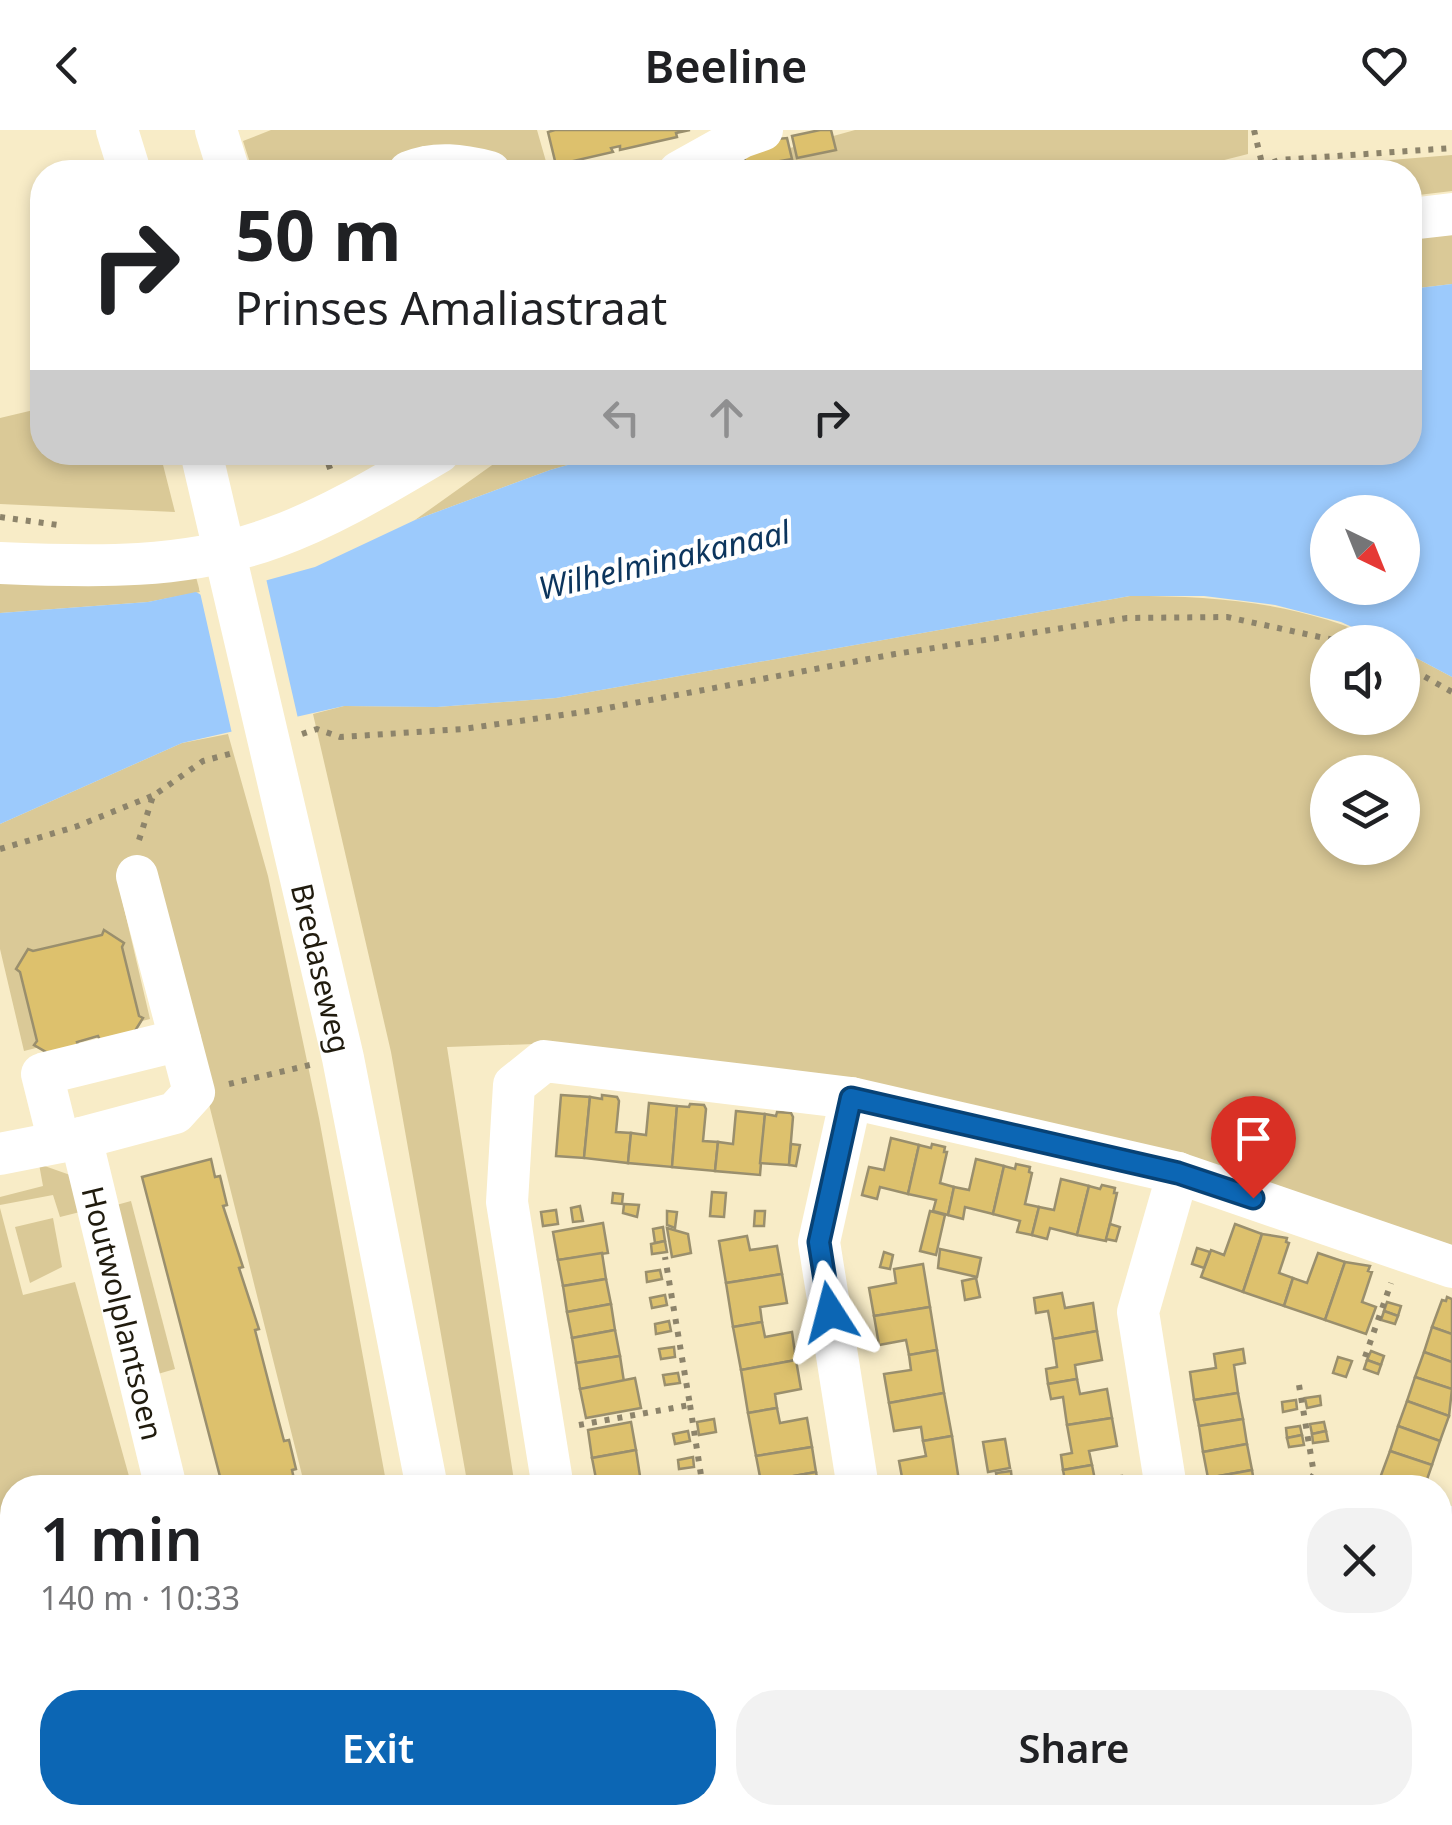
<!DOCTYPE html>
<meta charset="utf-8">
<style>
body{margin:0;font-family:"Noto Sans",sans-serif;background:#f2f2f2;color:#202124;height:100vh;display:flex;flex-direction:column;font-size:38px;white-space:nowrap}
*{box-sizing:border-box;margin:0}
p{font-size:32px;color:#757577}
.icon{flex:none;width:55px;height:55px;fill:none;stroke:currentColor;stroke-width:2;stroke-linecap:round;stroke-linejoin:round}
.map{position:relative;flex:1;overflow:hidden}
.side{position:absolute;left:0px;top:1345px;width:1452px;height:350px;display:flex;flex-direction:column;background:#fff;border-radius:40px 40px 0 0;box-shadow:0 5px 15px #0003}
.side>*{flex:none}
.banner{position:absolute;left:30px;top:30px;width:1392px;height:305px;border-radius:40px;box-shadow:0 5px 15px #0003;background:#fff;color:#202124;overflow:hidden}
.needle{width:65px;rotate:137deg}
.buttons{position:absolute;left:1310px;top:365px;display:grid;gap:20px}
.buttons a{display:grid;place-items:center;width:110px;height:110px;border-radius:50%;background:#fff;box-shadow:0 5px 15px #0003;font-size:50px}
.pin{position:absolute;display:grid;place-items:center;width:85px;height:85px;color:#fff;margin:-102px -42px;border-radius:50% 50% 50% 0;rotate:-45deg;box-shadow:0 0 10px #0007}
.pin .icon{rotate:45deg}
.me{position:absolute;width:110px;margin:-55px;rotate:351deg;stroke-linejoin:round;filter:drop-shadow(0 0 8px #0008)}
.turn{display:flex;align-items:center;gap:35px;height:210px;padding:0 40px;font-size:45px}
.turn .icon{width:130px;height:130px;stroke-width:2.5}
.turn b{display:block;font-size:70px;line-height:85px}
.lanes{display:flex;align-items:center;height:95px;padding:0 40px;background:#0003;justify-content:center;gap:50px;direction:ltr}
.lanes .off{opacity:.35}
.round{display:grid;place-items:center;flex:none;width:105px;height:105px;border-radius:40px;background:#f2f2f2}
.overview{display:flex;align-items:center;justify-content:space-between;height:170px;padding:0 40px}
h1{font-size:60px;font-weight:600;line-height:75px}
.cta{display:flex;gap:20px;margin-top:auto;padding:20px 40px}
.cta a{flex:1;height:115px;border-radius:40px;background:#0c66b4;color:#fff;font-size:40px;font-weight:600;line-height:115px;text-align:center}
.cta a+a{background:#f2f2f2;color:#202124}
header{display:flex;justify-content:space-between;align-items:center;height:130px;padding:0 40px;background:#fff;font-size:45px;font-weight:600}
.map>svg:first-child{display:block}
.green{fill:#dac997;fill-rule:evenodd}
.water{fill:#9ccafc;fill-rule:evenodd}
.pier{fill:#f8ecc7}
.building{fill:#ddc16d;stroke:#9a8f6d;stroke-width:2.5}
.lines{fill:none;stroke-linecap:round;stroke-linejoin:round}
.path{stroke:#8d846b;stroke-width:6;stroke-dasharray:5 8;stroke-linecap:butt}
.minor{stroke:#fff;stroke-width:42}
.route-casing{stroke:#084275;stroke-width:25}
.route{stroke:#0c66b4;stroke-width:18}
.labels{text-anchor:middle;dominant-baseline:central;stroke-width:8;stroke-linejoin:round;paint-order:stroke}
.street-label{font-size:30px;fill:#201b0e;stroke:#fff}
.water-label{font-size:32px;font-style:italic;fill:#0c355d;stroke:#fff}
</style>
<header><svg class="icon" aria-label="back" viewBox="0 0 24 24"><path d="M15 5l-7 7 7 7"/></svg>Beeline<svg class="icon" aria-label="heart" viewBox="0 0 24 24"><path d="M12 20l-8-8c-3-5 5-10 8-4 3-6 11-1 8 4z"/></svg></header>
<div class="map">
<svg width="1452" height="1695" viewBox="0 0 1452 1695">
<rect width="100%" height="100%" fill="#f8ecc7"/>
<!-- green -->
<g class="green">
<path d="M271 0H537L549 42H521L423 16 376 42H253L243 11Z"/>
<path d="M855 0H1248V24L1177 42H704Z"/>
<path d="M1452 25V61L1410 66V42H1283L1280 39Z"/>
<path d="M1452 101V154L1410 159V105Z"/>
<path d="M42 278V322L160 323 175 382 0 374V288Z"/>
<path d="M509 323H610L550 340 415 390Z"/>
<path d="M195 443 200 462 148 472 0 483V447Z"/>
<path d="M1130 466C1222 466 1301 473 1385 512H1328V588H1402L1403 521 1452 547V1119L535 914 447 917 515 1357H468L391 922 313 584 344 576 437 577 556 568ZM1328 642H1402V718H1328Z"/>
<path d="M228 604 268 746 319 988 387 1357H305L150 739 117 748 150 889 24 921 0 819V694L182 613Z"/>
<path d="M39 1034 73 1046 84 1081 60 1087 53 1065 0 1075V1067L43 1056Z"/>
<path d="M131 1071 175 1239 151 1246 109 1077Z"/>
<path d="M0 1078 23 1165 75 1152 132 1357 12 1358V1507L0 1494Z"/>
<path d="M53 1088 62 1137 30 1153 15 1097Z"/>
<path d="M177 1683H213L216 1695H188Z"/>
<path d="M388 1683H446L449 1695H391Z"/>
</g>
<!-- water -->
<path class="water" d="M1452 154V547L1403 521 1402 512H1385L1341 492 1275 475 1204 466H1130L556 568 437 577 344 576 182 613 0 694V483L148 472 196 462 205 467 315 437 415 390 550 340 610 323 1410 322V159ZM1328 382H1402V458H1328Z"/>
<!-- pier -->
<path class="pier" d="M265 444 299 593 233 608 199 458 204 462Z"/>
<!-- building -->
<g class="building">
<path d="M555 0H690L676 3 677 7 620 20V16L611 18 613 22 556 35 548 2Z"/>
<path d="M820 0H831L836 20 797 28 792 6Z"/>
<path d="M787 8 792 29 775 32 751 42 741 22 766 10Z"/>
<path d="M104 800 124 813 122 817 139 886 143 888 130 909 101 912 98 906 77 912 79 918 55 927 34 915 37 911 20 842 16 839 28 819 33 821 102 805Z"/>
<path d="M561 965 590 967 584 1028 556 1026Z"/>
<path d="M602 965 617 967 619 971 616 1002 631 1003 628 1033 584 1028 590 967 602 969Z"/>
<path d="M649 973 677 976 672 1037 628 1033 631 1003 646 1005Z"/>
<path d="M690 974 704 975 706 979 703 1011 718 1012 715 1041 672 1037 677 976 689 977Z"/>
<path d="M736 981 765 984 760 1045 715 1041 718 1012 733 1014Z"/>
<path d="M777 982 791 983 793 987 789 1035 760 1033 765 984 776 986Z"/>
<path d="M891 1008 919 1015 908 1064 880 1057 877 1069 862 1065 869 1037 884 1040Z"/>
<path d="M791 1014 800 1015 796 1036 789 1035Z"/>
<path d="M932 1014 945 1017 944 1022H947L940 1053 954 1057 948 1085 933 1081 936 1070 908 1064 919 1015 931 1018Z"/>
<path d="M211 1029 215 1047 220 1046 227 1075 223 1076 243 1137 239 1138 259 1199 255 1200 275 1277 284 1311 289 1310 296 1339 292 1340 296 1358H223L142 1047Z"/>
<path d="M976 1029 1004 1036 993 1084 965 1077 963 1089 948 1085 954 1057 969 1060Z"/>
<path d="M1016 1034 1030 1037 1029 1042 1032 1043 1025 1074 1039 1077 1032 1105 1017 1102 1020 1091 993 1084 1004 1036 1015 1039Z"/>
<path d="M1061 1049 1089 1056 1077 1105 1050 1098 1047 1109 1032 1105 1039 1077 1054 1080Z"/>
<path d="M1102 1055 1115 1058 1114 1063H1117L1106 1111 1077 1105 1089 1056 1100 1059Z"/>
<path d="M712 1062 726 1063 724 1087 710 1086Z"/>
<path d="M613 1063 623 1064 622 1074 612 1073Z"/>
<path d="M624 1074 639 1075 637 1087 623 1083Z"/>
<path d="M580 1076 583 1091 573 1092 571 1078Z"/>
<path d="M556 1080 558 1094 543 1096 541 1082Z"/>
<path d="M667 1081 677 1082 675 1098 667 1095Z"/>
<path d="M755 1081H765L764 1096H754Z"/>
<path d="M930 1081 945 1085 936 1125 920 1121Z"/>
<path d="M603 1093 608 1123 558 1130 553 1102Z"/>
<path d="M1110 1094 1120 1097 1116 1111 1106 1109Z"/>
<path d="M1235 1094 1262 1104 1243 1162 1201 1147 1211 1120 1224 1125Z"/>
<path d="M663 1097 665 1111 655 1113 653 1099Z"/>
<path d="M667 1098 688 1104 691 1123 672 1127Z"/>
<path d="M1262 1104 1287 1108 1286 1112 1289 1113 1279 1143 1293 1148 1284 1176 1243 1162Z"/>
<path d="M747 1106 750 1120 777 1116 782 1144 726 1153 719 1111Z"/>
<path d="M665 1111 667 1122 652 1124 651 1114Z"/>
<path d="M1197 1118 1210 1122 1204 1138 1192 1134Z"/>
<path d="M940 1119 981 1128 977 1147 938 1138Z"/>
<path d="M884 1122 893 1125 890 1139 880 1137Z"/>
<path d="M602 1123 606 1149 563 1156 558 1130Z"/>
<path d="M1318 1123 1345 1132 1325 1190 1284 1176 1293 1148 1307 1153Z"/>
<path d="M1345 1132 1370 1136 1368 1141 1372 1142 1362 1172 1376 1177 1366 1204 1325 1190Z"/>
<path d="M923 1134 930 1177 874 1186 869 1158 896 1153 894 1139Z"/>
<path d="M660 1140 662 1149 647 1152 646 1142Z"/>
<path d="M782 1144 787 1173 760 1177 762 1192 733 1197 726 1153Z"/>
<path d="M976 1148 980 1167 965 1170 962 1151Z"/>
<path d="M606 1149 611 1174 567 1182 563 1156Z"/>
<path d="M1062 1163 1065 1178 1093 1173 1097 1201 1053 1209 1048 1181 1036 1183 1034 1168Z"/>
<path d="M665 1165 667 1175 652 1178 650 1168Z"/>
<path d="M1447 1167 1452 1169V1204L1432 1197 1442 1170 1446 1171Z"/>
<path d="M1387 1172 1401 1176 1398 1186 1384 1181Z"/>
<path d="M611 1174 615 1200 572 1208 567 1182Z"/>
<path d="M930 1177 937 1220 909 1225 906 1210 879 1215 874 1186Z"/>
<path d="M1384 1181 1398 1186 1395 1194 1381 1190Z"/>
<path d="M669 1191 671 1201 656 1204 655 1194Z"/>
<path d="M762 1192 765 1207 792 1202 796 1230 741 1240 733 1197Z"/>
<path d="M1432 1197 1452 1204V1232L1424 1222Z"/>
<path d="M615 1200 620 1226 576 1233 572 1208Z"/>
<path d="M1097 1201 1102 1230 1075 1235 1077 1249 1048 1254 1046 1239 1057 1237 1053 1209Z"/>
<path d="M674 1217 675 1227 661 1229 659 1219Z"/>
<path d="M1243 1219 1245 1233 1234 1235 1238 1263 1194 1270 1190 1242 1216 1238 1214 1224Z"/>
<path d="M937 1220 944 1263 889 1273 884 1244 911 1240 909 1225Z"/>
<path d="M1371 1221 1384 1226 1381 1235 1367 1230Z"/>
<path d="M1424 1222 1452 1232V1259L1415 1247Z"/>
<path d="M620 1226 624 1252 580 1259 576 1233Z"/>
<path d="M1338 1227 1352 1231 1346 1247 1333 1243Z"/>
<path d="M796 1230 801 1259 775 1264 777 1278 748 1283 741 1240Z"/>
<path d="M1367 1230 1381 1235 1378 1244 1364 1239Z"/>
<path d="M678 1243 680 1253 665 1255 663 1245Z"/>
<path d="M1415 1247 1452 1259 1449 1286 1407 1271Z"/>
<path d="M635 1248 641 1278 586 1288 580 1259Z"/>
<path d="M1077 1249 1080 1264 1107 1259 1112 1288 1067 1295 1063 1267 1051 1269 1048 1254Z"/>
<path d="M944 1263 952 1306 923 1311 921 1297 894 1301 889 1273Z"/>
<path d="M1238 1263 1243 1289 1199 1296 1194 1270Z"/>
<path d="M1320 1266 1321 1275 1307 1278 1305 1268Z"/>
<path d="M1296 1270 1297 1279 1283 1282 1282 1272Z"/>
<path d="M1407 1271 1449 1286 1440 1311 1398 1296Z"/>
<path d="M777 1278 780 1293 807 1288 812 1317 756 1326 748 1283Z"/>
<path d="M1112 1288 1117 1316 1089 1321 1092 1335 1063 1340 1061 1325 1072 1323 1067 1295Z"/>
<path d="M714 1289 716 1302 699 1305 697 1292Z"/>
<path d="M1243 1289 1247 1314 1203 1322 1199 1296Z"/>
<path d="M631 1292 636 1320 592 1328 588 1300Z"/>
<path d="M1324 1292 1326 1301 1312 1304 1310 1294Z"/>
<path d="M1300 1296 1302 1305 1287 1308 1286 1298Z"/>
<path d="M1398 1296 1440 1311 1432 1335 1390 1321Z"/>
<path d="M688 1301 690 1311 675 1314 673 1304Z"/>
<path d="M1326 1301 1328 1311 1313 1313 1312 1304Z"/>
<path d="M1302 1305 1304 1315 1289 1317 1287 1308Z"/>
<path d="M952 1306 959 1351 904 1358 899 1331 926 1326 923 1311Z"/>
<path d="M1005 1309 1010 1338 988 1342 983 1312Z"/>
<path d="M1247 1314 1252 1340 1208 1348 1203 1322Z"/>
<path d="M812 1317 816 1342 761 1352 756 1326Z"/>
<path d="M636 1320 640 1346 597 1354 592 1328Z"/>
<path d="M1390 1321 1432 1335 1424 1358H1407L1380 1348Z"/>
<path d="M693 1327 694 1337 679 1339 678 1330Z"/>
<path d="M1092 1335 1095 1350 1122 1346 1124 1358 1066 1356 1063 1340Z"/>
<path d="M1252 1340 1255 1358H1210L1208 1348Z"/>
<path d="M1011 1341 1012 1351 998 1353 996 1343Z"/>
<path d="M816 1342 819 1358H761V1352Z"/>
<path d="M640 1346 642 1358H597V1354Z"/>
<path d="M721 1349 722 1358H707L706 1351Z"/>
<path d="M947 1351 948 1358H913Z"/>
<path d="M1452 1593V1644L1448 1646 1440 1619V1596Z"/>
<path d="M4 1661 12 1670V1682H45L32 1695H10L0 1687V1665Z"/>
<path d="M45 1682H68L66 1685 75 1694 32 1695Z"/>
<path d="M309 1682H385L388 1695H312Z"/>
<path d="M651 1682H719L653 1694Z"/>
<path d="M1078 1682H1130L1133 1695H1082Z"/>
<path d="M1158 1682 1161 1692 1143 1695 1140 1685Z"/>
<path d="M1020 1689 1021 1695H987Z"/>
</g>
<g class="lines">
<!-- path -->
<g class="path">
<path d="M1254 0 1264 42"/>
<path d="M1249 42 1279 30 1452 18"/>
<path d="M324 322 332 344"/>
<path d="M0 387 58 395"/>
<path d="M1402 534 1452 562"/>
<path d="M302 604 317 599 340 607 463 599 597 580 895 524 1127 488 1227 487 1343 512"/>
<path d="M139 710 153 666 203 631 237 622"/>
<path d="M0 719 75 697 152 666"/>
<path d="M229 954 310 935"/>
<path d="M1365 1227 1391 1153"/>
<path d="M1299 1255 1314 1344 1305 1358"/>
<path d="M690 1275 703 1358"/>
<path d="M579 1295 690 1275 665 1127"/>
<path d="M0 1428 12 1436"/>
<path d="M469 1682 472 1695"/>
</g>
<!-- minor -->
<g class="minor">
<path d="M117 0 130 42"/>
<path d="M216 0 229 42"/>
<path d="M409 42C436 31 462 35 490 42"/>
<path d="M679 42 742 7 762 0"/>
<path d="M1410 89 1452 84"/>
<path id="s1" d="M201 322 343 928 427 1358"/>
<path d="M0 433C92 437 187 440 275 407 333 386 386 353 439 322"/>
<path d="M851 968 819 1112 858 1358"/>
<path id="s2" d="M81 1008 166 1358"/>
<path d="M59 1012 42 944 180 910"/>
<path d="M0 1024 81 1008 175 983 194 962 137 746"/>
<path d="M553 1358 507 1072 514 955 544 931 851 968 1178 1043 1452 1137"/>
<path d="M1166 1358 1138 1182 1178 1043"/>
<path d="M1440 1426 1452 1397"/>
<path d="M0 1533 12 1546"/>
<path d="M1440 1669 1452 1666"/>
<path d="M256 1682 259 1695"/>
<path d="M519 1682 525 1695"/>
<path d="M114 1695 127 1682"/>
<path d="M887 1695V1682"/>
<path d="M1328 1695 1381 1682"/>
</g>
</g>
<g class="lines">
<!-- route casing -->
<g class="route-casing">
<path id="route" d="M830 1182 819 1112 851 968 1178 1043 1253 1068"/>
</g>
<!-- route -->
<use href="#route" class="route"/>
</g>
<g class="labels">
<!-- street labels -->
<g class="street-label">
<text stroke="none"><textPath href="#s1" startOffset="530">Bredaseweg</textPath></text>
<text stroke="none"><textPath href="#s2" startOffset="180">Houtwolplantsoen</textPath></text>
</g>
<!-- water labels -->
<g class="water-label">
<text transform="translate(664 429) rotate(-13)">Wilhelminakanaal</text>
</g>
</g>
</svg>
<div class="buttons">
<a><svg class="needle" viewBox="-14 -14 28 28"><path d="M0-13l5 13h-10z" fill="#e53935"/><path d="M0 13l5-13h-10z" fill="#757577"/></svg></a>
<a><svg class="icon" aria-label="sound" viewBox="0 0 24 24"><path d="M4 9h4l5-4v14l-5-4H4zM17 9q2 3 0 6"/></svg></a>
<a><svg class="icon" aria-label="layers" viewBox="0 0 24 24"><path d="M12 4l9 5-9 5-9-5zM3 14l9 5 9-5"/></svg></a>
</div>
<div class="pin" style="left:1253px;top:1068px;background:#d93025"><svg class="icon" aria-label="arrive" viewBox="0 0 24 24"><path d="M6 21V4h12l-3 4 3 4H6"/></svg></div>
<svg class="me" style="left:830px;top:1182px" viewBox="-20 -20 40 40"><path d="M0-17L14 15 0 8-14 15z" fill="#0c66b4" stroke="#fff" stroke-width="4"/></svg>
<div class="banner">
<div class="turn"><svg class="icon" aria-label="right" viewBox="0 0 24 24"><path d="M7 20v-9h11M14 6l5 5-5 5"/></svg><div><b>50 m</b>Prinses Amaliastraat</div></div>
<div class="lanes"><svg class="icon off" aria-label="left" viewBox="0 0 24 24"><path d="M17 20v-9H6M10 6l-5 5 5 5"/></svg><svg class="icon off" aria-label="ahead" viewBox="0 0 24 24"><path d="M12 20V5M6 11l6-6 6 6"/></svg><svg class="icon" aria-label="right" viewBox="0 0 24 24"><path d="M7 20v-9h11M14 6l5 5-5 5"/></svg></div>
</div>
<section class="side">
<div class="overview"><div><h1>1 min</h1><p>140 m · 10:33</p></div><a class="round"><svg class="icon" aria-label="close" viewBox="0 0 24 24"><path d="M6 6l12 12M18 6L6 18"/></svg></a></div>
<div class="cta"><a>Exit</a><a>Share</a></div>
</section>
</div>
